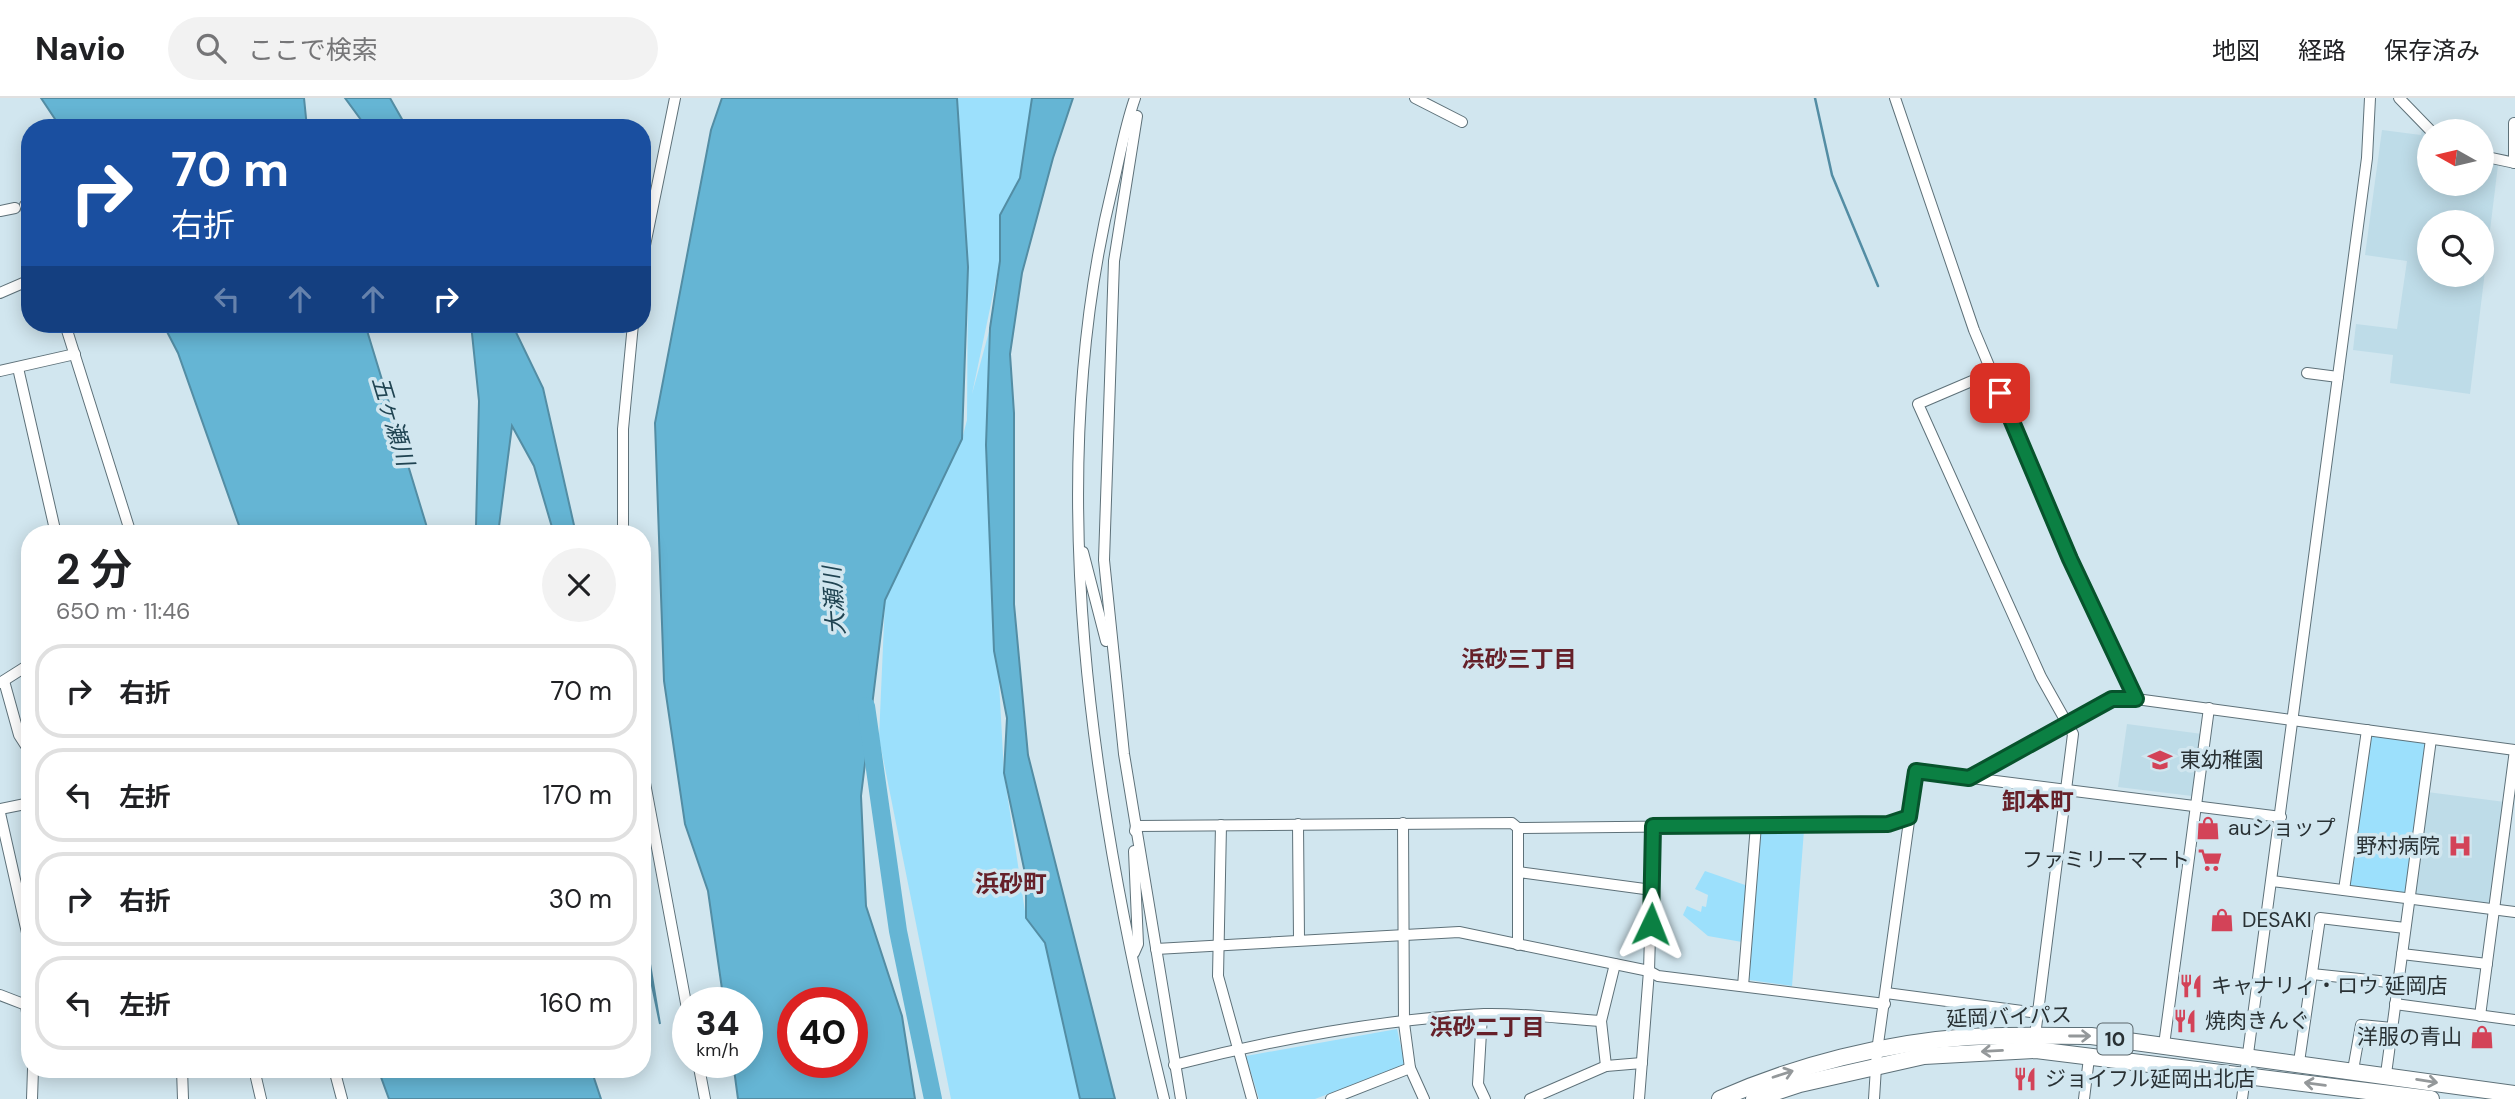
<!DOCTYPE html>
<html lang="ja">
<meta charset="utf-8">
<style>
body{margin:0;font-family:"DM Sans","Noto Sans JP",sans-serif;background:#f2f2f2;color:#202124;height:100vh;display:flex;flex-direction:column;font-size:26px;white-space:nowrap}
*{box-sizing:border-box;margin:0}
p{font-size:23px;color:#757577}
.icon{flex:none;width:38px;height:38px;fill:none;stroke:currentColor;stroke-width:2;stroke-linecap:round;stroke-linejoin:round}
.map{position:relative;flex:1;overflow:hidden}
.details{position:absolute;left:21px;top:427px;width:630px;height:553px;display:flex;flex-direction:column;background:#fff;border-radius:28px;box-shadow:0 4px 18px #0003}
.details>*{flex:none}
.hud{position:absolute;left:21px;top:21px;width:630px;height:214px;border-radius:28px;box-shadow:0 4px 18px #0003;background:#1a4fa0;color:#fff;overflow:hidden}
.needle{width:46px;rotate:278deg}
.tools{position:absolute;left:2417px;top:21px;display:grid;gap:14px}
.tools a{display:grid;place-items:center;width:77px;height:77px;border-radius:50%;background:#fff;box-shadow:0 4px 18px #0003;font-size:35px}
.speed{position:absolute;left:672px;top:889px;display:flex;gap:14px;font-size:35px;font-weight:700;text-align:center}
.speed>*{display:grid;place-content:center;width:91px;height:91px;border-radius:50%;background:#fff;box-shadow:0 4px 18px #0003;line-height:1}
.speed small{font-size:18px;font-weight:400}
.speed .limit{border:10px solid #d22;background:#fff;color:#111}
.pin{position:absolute;display:grid;place-items:center;width:60px;height:60px;color:#fff;margin:-30px;border-radius:14px;box-shadow:0 4px 10px #0006}
.me{position:absolute;width:77px;margin:-38px;rotate:2deg;stroke-linejoin:round;filter:drop-shadow(0 0 5px #0008)}
.turn{display:flex;align-items:center;gap:24px;height:147px;padding:0 35px;font-size:32px}
.turn .icon{width:91px;height:91px;stroke-width:2.5}
.turn b{display:block;font-size:49px;line-height:60px}
.lanes{display:flex;align-items:center;height:66px;padding:0 35px;background:#0003;justify-content:center;gap:35px;direction:ltr}
.lanes .off{opacity:.35}
.round{display:grid;place-items:center;flex:none;width:74px;height:74px;border-radius:37px;background:#f2f2f2}
.headline{display:flex;align-items:center;justify-content:space-between;height:119px;padding:0 35px}
h1{font-size:42px;font-weight:700;line-height:52px}
ul{padding:0;list-style:none}
li{display:flex;align-items:center;gap:21px;height:94px;margin:0 14px 10px;padding:0 21px;border:4px solid #e0e0e0;border-radius:28px}
li div{flex:1}
li b{display:block;font-size:26px}
li em{font-style:normal}
header{display:flex;align-items:center;gap:42px;box-sizing:border-box;height:98px;padding:0 35px;background:#fff;border-bottom:2px solid #e0e0e0}
header strong{font-size:33px}
nav{display:flex;gap:38px;margin-inline-start:auto;font-size:24px}
.search{width:490px;height:63px;background:#f2f2f2;display:flex;align-items:center;gap:18px;box-sizing:border-box;padding:0 24px;border-radius:38px;color:#757577;font-size:26px}
.map>svg:first-child{display:block}
.built{fill:#bedce8;fill-rule:evenodd}
.green{fill:#9ce0fc}
.water{fill:#65b5d4;stroke:#538da4;stroke-width:2;fill-rule:evenodd}
.lines{fill:none;stroke-linecap:round;stroke-linejoin:round}
.stream{stroke:#538da4;stroke-width:2.5}
.river{stroke:#65b5d4;stroke-width:18}
.minor-casing{stroke:#5e7179;stroke-width:12}
.highway-casing{stroke:#5e7179;stroke-width:18}
.minor{stroke:#fff;stroke-width:10}
.highway{stroke:#fff;stroke-width:16}
.oneway{stroke:#94989a}
.route-casing{stroke:#07532c;stroke-width:18}
.route{stroke:#0b8043;stroke-width:12}
.labels{text-anchor:middle;dominant-baseline:central;stroke-width:7;stroke-linejoin:round;paint-order:stroke}
.shield{fill:#d1e6ef;stroke:#5b676c;stroke-width:2}
.shield-label{font-size:19px;font-weight:bold;fill:#293134}
.poi-label{font-size:21px;fill:#293134;stroke:#d1e6ef;text-anchor:start}
.street-label{font-size:21px;fill:#293134;stroke:#d1e6ef}
.water-label{font-size:23px;font-style:italic;fill:#204452;stroke:#d1e6ef}
.neighbourhood-label{font-size:23px;font-weight:bold;fill:#662029;stroke:#d1e6ef}
.quarter-label{font-size:24px;font-weight:bold;fill:#662029;stroke:#d1e6ef}
</style>
<header>
<strong>Navio</strong>
<div class="search"><svg class="icon" aria-label="search" viewBox="0 0 24 24"><circle cx="10" cy="10" r="6"/><path d="M15 15l6 6"/></svg>ここで検索</div>
<nav><a>地図</a><a>経路</a><a>保存済み</a></nav>
</header>
<div class="map">
<svg width="2515" height="1001" viewBox="0 0 2515 1001">
<rect width="100%" height="100%" fill="#d1e6ef"/>
<!-- built -->
<g class="built">
<path d="M2422 31 2429 37V86H2482V61L2498 67 2470 296 2390 285 2393 257 2353 252 2356 226 2397 231 2407 163 2365 157 2382 32 2421 37ZM2429 124H2482V177H2429Z"/>
<path d="M2127 626 2202 636 2192 698 2118 689Z"/>
<path d="M2427 694 2505 704 2494 792 2488 807 2414 797Z"/>
</g>
<!-- green -->
<g class="green">
<path d="M957 0H1032L1020 80 1000 117V163L972 296 990 230 986 347 1004 675 1026 820 1045 845 1088 1001H951L879 640 885 502 962 341 967 322 968 169Z"/>
<path d="M2368 636 2427 645 2405 797 2346 790Z"/>
<path d="M1804 732 1792 888 1749 882 1761 733Z"/>
<path d="M1705 773 1748 788 1742 844 1708 838 1683 817 1687 808 1701 814 1702 808 1706 809 1708 797 1695 791Z"/>
<path d="M1397 931 1405 967 1315 1001H1259L1246 958Z"/>
</g>
<!-- water -->
<g class="water">
<path d="M41 0H304L307 30H61Z"/>
<path d="M345 0H390L407 30H367Z"/>
<path d="M722 0H957L968 169 962 341 885 502 861 698 866 808 902 918 915 1001H738L733 964H747V905H724L708 793 685 726 664 583 655 325 711 32ZM793 905H852V964H793Z"/>
<path d="M1032 0H1073L1053 60 1022 175 1010 256 1014 315V506L1028 657 1115 1001H1080L1045 845 1026 820V780L1004 675 1007 620 994 553 986 347 990 230 1000 163V117L1020 80Z"/>
<path d="M163 226H365L429 436H242L178 255Z"/>
<path d="M471 226H512L543 290 576 436H554L534 368 512 328 498 436H479L476 428 479 303Z"/>
<path d="M642 818 660 926 642 840Z"/>
<path d="M378 971H591L601 1001H389Z"/>
</g>
<g class="lines">
<!-- stream -->
<path class="stream" d="M1815 0 1832 77 1878 188"/>
<!-- river -->
<path class="river" d="M866 608 898 833 933 1001"/>
<!-- minor casing -->
<g class="minor-casing">
<g id="minor">
<path d="M1135 0C1125 28 1120 58 1113 87 1040 383 1093 709 1164 1001"/>
<path d="M1415 0 1462 24"/>
<path d="M1895 0 1974 232 2070 461 2136 601 2515 652"/>
<path d="M2399 0 2431 33"/>
<path d="M1137 18 1114 163 1104 462 1124 656 1181 1001"/>
<path d="M2482 58 2515 65"/>
<path d="M2514 65V25"/>
<path d="M25 107 30 122"/>
<path d="M0 113 15 110"/>
<path d="M642 162 675 0"/>
<path d="M0 195 30 182"/>
<path d="M65 226 131 436"/>
<path d="M18 270 56 436"/>
<path d="M0 273 75 256"/>
<path d="M1993 274 1918 306 2041 579 2073 636 2035 938"/>
<path d="M2307 275 2338 279"/>
<path d="M623 436V331L633 226"/>
<path d="M1083 454 1106 543"/>
<path d="M4 583 19 637 30 654"/>
<path d="M0 585 30 566"/>
<path d="M642 669 688 916"/>
<path d="M1969 680 2112 601H2136"/>
<path d="M0 711 30 705"/>
<path d="M0 715 30 848V868"/>
<path d="M1403 725 1404 925 1410 970 1424 1001"/>
<path d="M1298 726 1299 841"/>
<path d="M1221 727 1218 878 1252 1001"/>
<path d="M1518 730V847"/>
<path d="M1135 733 1136 728 1512 725 1518 730 1888 726 1909 719"/>
<path d="M1518 774 1652 792"/>
<path d="M2272 783 2515 814"/>
<path d="M2344 792 2367 632"/>
<path d="M1156 851 1459 834 1649 873 1658 878 1885 906"/>
<path d="M1134 855 1138 846 1134 753"/>
<path d="M2402 856 2487 866"/>
<path d="M2312 876 2398 885"/>
<path d="M1743 888 1756 727"/>
<path d="M1886 895 2038 915"/>
<path d="M0 897 26 907 30 937"/>
<path d="M2395 906 2515 922"/>
<path d="M1482 917 1478 986 1485 1001"/>
<path d="M2480 918 2515 652"/>
<path d="M2164 947 2209 610"/>
<path d="M698 964 705 1001"/>
<path d="M2299 964 2320 820 2405 830"/>
<path d="M1174 967C1271 942 1384 921 1484 916 1523 915 1563 921 1601 923"/>
<path d="M1606 968 1601 923 1615 866"/>
<path d="M182 971 183 1001"/>
<path d="M254 971 261 1001"/>
<path d="M334 971 342 1001"/>
<path d="M2353 972 2361 927 2392 930"/>
<path d="M2386 976 2431 641"/>
<path d="M32 1001 33 971"/>
<path d="M1331 1001 1410 970"/>
<path d="M1530 1001 1606 968 1642 965"/>
<path d="M1639 1001 1649 873 1653 728"/>
<path d="M1874 1001 1877 953 1916 673 2281 719"/>
<path d="M2084 1001 2089 960"/>
<path d="M2242 1001 2367 60 2370 0"/>
</g>
</g>
<!-- highway casing -->
<g class="highway-casing">
<g id="highway">
<path d="M1720 1001C1797 967 1884 945 1968 939 2009 937 2050 938 2091 938L2515 996"/>
<path d="M1754 1001 1800 986 1924 958 2036 952 2431 1001"/>
</g>
</g>
<!-- minor -->
<use href="#minor" class="minor"/>
<!-- highway -->
<use href="#highway" class="highway"/>
</g>
<!-- one-way arrows -->
<defs><path id="oneway-shaft" d="M-6 0H5M1.5-3L5.5 0L1.5 3" fill="none" stroke-width="1.6" stroke-linecap="round" stroke-linejoin="round" transform="scale(1.75)"/></defs>
<g class="oneway">
<use href="#oneway-shaft" transform="translate(2080 938)"/>
<use href="#oneway-shaft" transform="translate(1992 953) rotate(177)"/>
<use href="#oneway-shaft" transform="translate(1783 976) rotate(-18)"/>
<use href="#oneway-shaft" transform="translate(2427 983) rotate(9)"/>
<use href="#oneway-shaft" transform="translate(2315 986) rotate(-173)"/>
</g>
<g class="lines">
<!-- route casing -->
<g class="route-casing">
<path id="route" d="M1651 826 1653 728 1888 726 1909 719 1916 673 1969 680 2112 601H2136L2070 461 2000 295"/>
</g>
<!-- route -->
<use href="#route" class="route"/>
</g>
<!-- icons -->
<defs>
<g id="school-bare" transform="scale(1.89)"><path d="M0-5L7-2L0 1L-7-2ZM-4 1L0 2.5L4 1V4Q0 6-4 4Z" fill="#d34358" stroke="#d1e6ef" stroke-width="2.5" paint-order="stroke"/></g>
<g id="shop-bare" transform="scale(1.89)"><path d="M-5-2.5h2.3a2.7 3.5 0 0 1 5.4 0H5L5.5 6h-11ZM-1.5-2.5h3a1.5 2.3 0 0 0-3 0Z" fill="#d34358" stroke="#d1e6ef" stroke-width="2.5" paint-order="stroke"/></g>
<g id="hospital-bare" transform="scale(1.89)"><path d="M-5-5h3v3.5h4V-5h3V5h-3V1.5h-4V5h-3Z" fill="#d34358" stroke="#d1e6ef" stroke-width="2.5" paint-order="stroke"/></g>
<g id="supermarket-bare" transform="scale(1.89)"><path d="M-6-5.5h2.5l.6 2H6L4.5 2H-2.5L-4.4-4H-6ZM-1.5 3.2a1.3 1.3 0 1 0 .1 0ZM3 3.2a1.3 1.3 0 1 0 .1 0Z" fill="#d34358" stroke="#d1e6ef" stroke-width="2.5" paint-order="stroke"/></g>
<g id="restaurant-bare" transform="scale(1.89)"><path d="M-5-6h1v4h1v-4h1v4h1v-4h1v5L-1.5 .5V6h-2V.5L-5-1ZM5-6V6H3V1.5H1.5Q1.5-4 5-6Z" fill="#d34358" stroke="#d1e6ef" stroke-width="2.5" paint-order="stroke"/></g>
</defs>
<g fill-rule="evenodd">
<use href="#school-bare" x="2160" y="662"/>
<use href="#shop-bare" x="2208" y="730"/>
<use href="#hospital-bare" x="2460" y="748"/>
<use href="#supermarket-bare" x="2210" y="762"/>
<use href="#shop-bare" x="2222" y="822"/>
<use href="#restaurant-bare" x="2191" y="888"/>
<use href="#restaurant-bare" x="2185" y="923"/>
<use href="#shop-bare" x="2482" y="939"/>
<use href="#restaurant-bare" x="2025" y="981"/>
</g>
<g class="labels">
<!-- shield labels -->
<rect class="shield" x="2097.5" y="925.5" width="35" height="31" rx="5"/>
<g class="shield-label">
<text x="2115" y="941">10</text>
</g>
<!-- poi labels -->
<g class="poi-label">
<text x="2180" y="662">東幼稚園</text>
<text x="2228" y="730">auショップ</text>
<text x="2440" y="748" text-anchor="end">野村病院</text>
<text x="2190" y="762" text-anchor="end">ファミリーマート</text>
<text x="2242" y="822">DESAKI</text>
<text x="2211" y="888">キャナリィ・ロウ 延岡店</text>
<text x="2205" y="923">焼肉きんぐ</text>
<text x="2462" y="939" text-anchor="end">洋服の青山</text>
<text x="2045" y="981">ジョイフル延岡出北店</text>
</g>
<!-- street labels -->
<g class="street-label">
<text transform="translate(2009 919) rotate(-2)">延岡バイパス</text>
</g>
<!-- water labels -->
<g class="water-label">
<text transform="translate(393 323) rotate(73)">五ヶ瀬川</text>
<text transform="translate(834 503) rotate(-94)">大瀬川</text>
</g>
<!-- neighbourhood labels -->
<g class="neighbourhood-label">
<text x="1519" y="561">浜砂三丁目</text>
<text x="1487" y="929">浜砂二丁目</text>
</g>
<!-- quarter labels -->
<g class="quarter-label">
<text x="2038" y="703">卸本町</text>
<text x="1011" y="785">浜砂町</text>
</g>
</g>
</svg>
<div class="tools">
<a><svg class="needle" viewBox="-14 -14 28 28"><path d="M0-13l5 13h-10z" fill="#e53935"/><path d="M0 13l5-13h-10z" fill="#757577"/></svg></a>
<a><svg class="icon" aria-label="search" viewBox="0 0 24 24"><circle cx="10" cy="10" r="6"/><path d="M15 15l6 6"/></svg></a>
</div>
<div class="speed"><div>34<small>km/h</small></div><div class="limit">40</div></div>
<div class="pin" style="left:2000px;top:295px;background:#d93025"><svg class="icon" aria-label="arrive" viewBox="0 0 24 24"><path d="M6 21V4h12l-3 4 3 4H6"/></svg></div>
<svg class="me" style="left:1651px;top:826px" viewBox="-20 -20 40 40"><path d="M0-17L14 15 0 8-14 15z" fill="#0b8043" stroke="#fff" stroke-width="4"/></svg>
<div class="hud">
<div class="turn"><svg class="icon" aria-label="right" viewBox="0 0 24 24"><path d="M7 20v-9h11M14 6l5 5-5 5"/></svg><div><b>70 m</b>右折</div></div>
<div class="lanes"><svg class="icon off" aria-label="left" viewBox="0 0 24 24"><path d="M17 20v-9H6M10 6l-5 5 5 5"/></svg><svg class="icon off" aria-label="ahead" viewBox="0 0 24 24"><path d="M12 20V5M6 11l6-6 6 6"/></svg><svg class="icon off" aria-label="ahead" viewBox="0 0 24 24"><path d="M12 20V5M6 11l6-6 6 6"/></svg><svg class="icon" aria-label="right" viewBox="0 0 24 24"><path d="M7 20v-9h11M14 6l5 5-5 5"/></svg></div>
</div>
<section class="details">
<div class="headline"><div><h1>2 分</h1><p>650 m · 11:46</p></div><a class="round"><svg class="icon" aria-label="close" viewBox="0 0 24 24"><path d="M6 6l12 12M18 6L6 18"/></svg></a></div>
<ul>
<li><svg class="icon" aria-label="right" viewBox="0 0 24 24"><path d="M7 20v-9h11M14 6l5 5-5 5"/></svg><div><b>右折</b></div><em>70 m</em></li>
<li><svg class="icon" aria-label="left" viewBox="0 0 24 24"><path d="M17 20v-9H6M10 6l-5 5 5 5"/></svg><div><b>左折</b></div><em>170 m</em></li>
<li><svg class="icon" aria-label="right" viewBox="0 0 24 24"><path d="M7 20v-9h11M14 6l5 5-5 5"/></svg><div><b>右折</b></div><em>30 m</em></li>
<li><svg class="icon" aria-label="left" viewBox="0 0 24 24"><path d="M17 20v-9H6M10 6l-5 5 5 5"/></svg><div><b>左折</b></div><em>160 m</em></li>
</ul>
</section>
</div>
